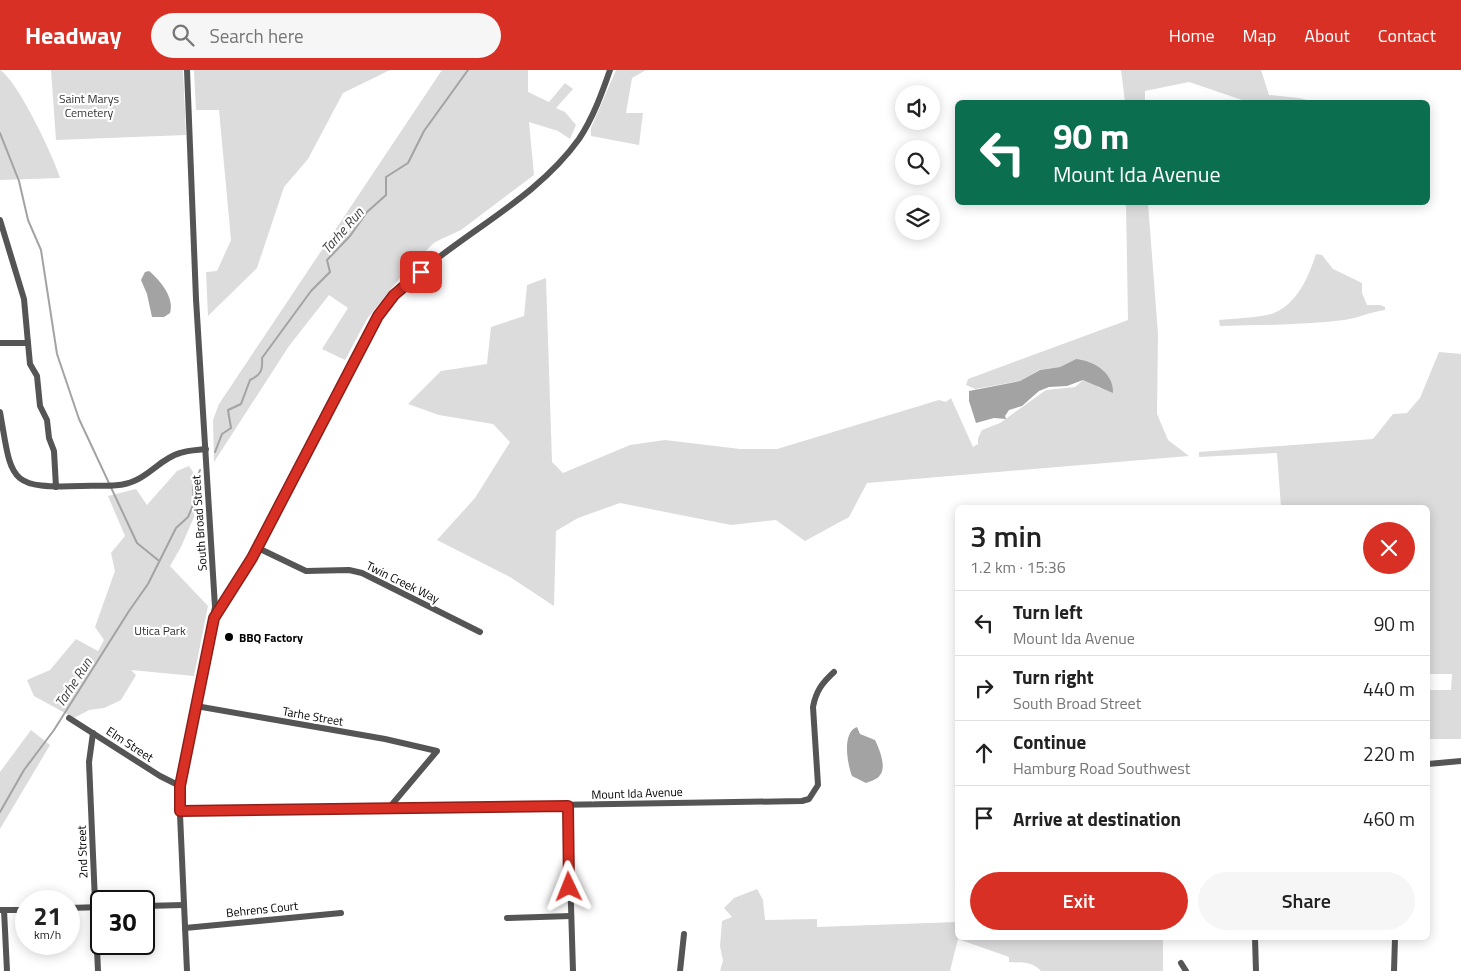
<!DOCTYPE html>
<meta charset="utf-8">
<style>
body{margin:0;font-family:"Titillium Web",sans-serif;background:#f6f6f6;color:#222;height:100vh;display:flex;flex-direction:column;font-size:19px;white-space:nowrap}
*{box-sizing:border-box;margin:0}
p{font-size:16px;color:#767676}
.icon{flex:none;width:28px;height:28px;fill:none;stroke:currentColor;stroke-width:2;stroke-linecap:round;stroke-linejoin:round}
.map{position:relative;flex:1;overflow:hidden}
.sheet{position:absolute;left:955px;top:435px;width:475px;height:435px;display:flex;flex-direction:column;background:#fff;border-radius:8px;box-shadow:0 2px 12px #0003}
.sheet>*{flex:none}
.top-card{position:absolute;left:955px;top:30px;width:475px;height:105px;border-radius:8px;box-shadow:0 2px 12px #0003;background:#0b6e4f;color:#fff;overflow:hidden}
.buttons{position:absolute;left:895px;top:15px;display:grid;gap:10px}
.buttons a{display:grid;place-items:center;width:45px;height:45px;border-radius:50%;background:#fff;box-shadow:0 2px 12px #0003;font-size:25px}
.speed{position:absolute;left:15px;top:820px;display:flex;gap:10px;font-size:25px;font-weight:700;text-align:center}
.speed>*{display:grid;place-content:center;width:65px;height:65px;border-radius:50%;background:#fff;box-shadow:0 2px 12px #0003;line-height:1}
.speed small{font-size:12px;font-weight:400}
.speed .limit{border:2px solid #111;border-radius:8px;background:#fff;color:#111}
.pin{position:absolute;display:grid;place-items:center;width:42px;height:42px;color:#fff;margin:-21px;border-radius:10px;box-shadow:0 2px 8px #0006}
.me{position:absolute;width:55px;margin:-28px;rotate:358deg;stroke-linejoin:round;filter:drop-shadow(0 0 4px #0008)}
.turn{display:flex;align-items:center;gap:18px;height:105px;padding:0 15px;font-size:22px}
.turn .icon{width:65px;height:65px;stroke-width:2.5}
.turn b{display:block;font-size:35px;line-height:42px}
.round{display:grid;place-items:center;flex:none;width:52px;height:52px;border-radius:26px;background:#f6f6f6}
.headline{display:flex;align-items:center;justify-content:space-between;height:85px;padding:0 15px}
h1{font-size:30px;font-weight:600;line-height:38px}
.action{display:flex;gap:10px;margin-top:auto;padding:10px 15px}
.action a{flex:1;height:58px;border-radius:30px;background:#d93025;color:#fff;font-size:20px;font-weight:600;line-height:58px;text-align:center}
.action a+a{background:#f6f6f6;color:#222}
ul{padding:0;list-style:none}
li{display:flex;align-items:center;gap:15px;height:65px;padding:0 15px;border-top:1px solid #e0e0e0}
li div{flex:1}
li b{display:block;font-size:19px}
li em{font-style:normal}
header{display:flex;align-items:center;gap:30px;box-sizing:border-box;height:70px;padding:0 25px;background:#d93025;color:#fff}
header strong{font-size:24px}
nav{display:flex;gap:28px;margin-inline-start:auto;font-size:18px}
.search{width:350px;height:45px;background:#f6f6f6;display:flex;align-items:center;gap:12px;box-sizing:border-box;padding:0 18px;border-radius:28px;color:#767676;font-size:19px}
.map>svg:first-child{display:block}
.green{fill:#dcdcdc}
.water{fill:#a3a3a3}
.lines{fill:none;stroke-linecap:round;stroke-linejoin:round}
.stream{stroke:#a3a3a3;stroke-width:2}
.minor{stroke:#555;stroke-width:6}
.route-casing{stroke:#8d1f18;stroke-width:12}
.route{stroke:#d93025;stroke-width:9}
.poi-dot{fill:#000;stroke:#fff;stroke-width:2}
.labels{text-anchor:middle;dominant-baseline:central;stroke-width:4.5;stroke-linejoin:round;paint-order:stroke}
.park-label{font-size:12px;fill:#333;stroke:#fff}
.street-label{font-size:12px;fill:#000;stroke:#fff}
.poi-label{font-size:12px;font-weight:bold;fill:#000;stroke:#fff;text-anchor:start}
.water-label{font-size:14px;font-style:italic;fill:#444;stroke:#fff}
</style>
<header>
<strong>Headway</strong>
<div class="search"><svg class="icon" aria-label="search" viewBox="0 0 24 24"><circle cx="10" cy="10" r="6"/><path d="M15 15l6 6"/></svg>Search here</div>
<nav><a>Home</a><a>Map</a><a>About</a><a>Contact</a></nav>
</header>
<div class="map">
<svg width="1461" height="901" viewBox="0 0 1461 901">
<rect width="100%" height="100%" fill="#fff"/>
<!-- green -->
<g class="green">
<path d="M0 0C18 11 53 86 60 108L0 110Z"/>
<path d="M51 0H183L186 65 56 70Z"/>
<path d="M194 0H390L343 23 308 89 284 117 257 198 208 246 206 202 217 201 231 170 219 40H196Z"/>
<path d="M442 0H528V22L549 32 565 13 573 19 556 38 565 42 576 55 570 69 558 61 529 52 534 105 461 160 435 172 407 199 367 249 345 290 322 279 348 238 329 225 289 276 214 392 213 350 219 334Z"/>
<path d="M616 0H646L632 8 626 43H643L639 75 591 66V58Z"/>
<path d="M1121 0H1261L1269 25 1299 28 1315 32H1248L1189 12 1145 21V32H1125Z"/>
<path d="M1126 133H1148L1158 264 1157 344 1168 370 1189 386 867 413 849 447 805 471 776 450 731 455 620 433 578 448 556 461 554 536 510 507 437 470 475 428 510 372 493 354 439 345 408 334 441 301 487 294 491 257 524 246 527 215 546 208 552 392 563 403 630 375 665 370 740 379H777L939 330 946 332 951 328 973 377 978 374V368L982 360 1000 353 1046 320 1075 317 1083 310 1093 313 1101 319 1076 289 1060 297 1039 300 1020 311 975 319 966 315 968 309 1128 250Z"/>
<path d="M1316 184 1322 185 1333 199 1362 213V223L1367 235H1380L1385 237V240C1370 242 1358 248 1344 250 1303 255 1261 255 1220 256L1219 250C1234 248 1260 248 1274 243 1297 234 1309 206 1316 184Z"/>
<path d="M1439 282 1461 284V669H1428V620H1451L1452 604H1428V438L1281 437 1277 383 1199 387V382L1373 369 1393 344 1407 343 1420 328Z"/>
<path d="M189 396 198 410 194 447 181 477 170 496 208 536 194 606 131 600 136 605 121 630 104 638 89 640 74 648 34 626 27 610 50 600 76 569 98 581 104 570 95 557 115 501 111 483 125 466 108 426 136 419 147 435 177 401Z"/>
<path d="M31 660 50 675 0 759V702Z"/>
<path d="M757 819 763 830 765 850 817 849V857L957 852 958 868H1163V901H1041C1032 891 1022 893 1009 892V887L958 869 950 901H720L723 891 720 876 722 851 732 847 724 838 734 828Z"/>
</g>
<!-- water -->
<g class="water">
<path d="M149 201C160 210 175 228 170 243L164 247H152L147 224 141 210 145 202Z"/>
<path d="M1076 289C1094 291 1114 303 1113 323L1083 310 1067 316 1049 317 1039 321 1022 336 1009 340 1005 346 1006 349 994 348 976 353 969 331V321L1020 311 1040 300 1060 297Z"/>
<path d="M857 657 860 664 875 670C879 678 887 697 880 705 878 709 871 711 866 713L852 706C847 693 842 662 857 657Z"/>
</g>
<g class="lines">
<!-- stream -->
<g class="stream">
<path d="M0 63 19 111 28 150 41 180 57 284 79 349 137 473 158 490"/>
<path d="M215 382 222 364 231 358 228 340 241 334 250 310C261 305 263 300 262 288L311 221 330 202 327 190 350 166 367 142 386 125V107L408 93 424 61 468 0"/>
<path d="M0 742 24 700 54 660 129 541 148 514 176 458 188 447 194 433 193 418 200 400"/>
</g>
<!-- minor -->
<g class="minor">
<path d="M187 0 196 229 215 537 179 722 187 901"/>
<path d="M0 150 24 229 28 273H0"/>
<path d="M28 273 30 294 37 306 40 336 47 350 49 368 54 381 56 417"/>
<path d="M0 342C12 410 7 419 81 416 98 415 119 418 134 411 151 404 162 388 180 383 188 380 198 380 206 379"/>
<path d="M258 478 306 501 349 500 362 503 480 562"/>
<path d="M215 548 247 498 378 246C432 174 526 143 579 69 593 48 602 23 610 0"/>
<path d="M196 636 385 669 437 681 389 738"/>
<path d="M69 648 160 706 180 716"/>
<path d="M93 663 89 692 98 901"/>
<path d="M1428 694 1461 691"/>
<path d="M568 736 573 901"/>
<path d="M180 741 802 731 809 729 818 715 813 637C816 621 822 613 834 602"/>
<path d="M144 836 184 835"/>
<path d="M69 838 101 837"/>
<path d="M0 840H26"/>
<path d="M4 840 7 901"/>
<path d="M507 848 571 846"/>
<path d="M185 858 341 843"/>
<path d="M1255 868 1256 901"/>
<path d="M1181 893 1186 901"/>
<path d="M680 901 684 864"/>
<path d="M1394 901 1395 868"/>
</g>
</g>
<g class="lines">
<!-- route casing -->
<g class="route-casing">
<path id="route" d="M421 202 394 225 378 246 252 488 214 548 180 716V741L568 736 569 817"/>
</g>
<!-- route -->
<use href="#route" class="route"/>
</g>
<!-- markers -->
<circle class="poi-dot" cx="229" cy="567" r="5"/>
<g class="labels">
<!-- park labels -->
<g class="park-label">
<text x="89" y="28">Saint Marys<tspan x="89" dy="14">Cemetery</tspan></text>
<text x="160" y="560">Utica Park</text>
</g>
<!-- street labels -->
<g class="street-label">
<text transform="translate(199 453) rotate(-94)">South Broad Street</text>
<text transform="translate(403 512) rotate(26)">Twin Creek Way</text>
<text transform="translate(313 646) rotate(10)">Tarhe Street</text>
<text transform="translate(130 674) rotate(33)">Elm Street</text>
<text transform="translate(637 723) rotate(-2)">Mount Ida Avenue</text>
<text transform="translate(82 782) rotate(-92)">2nd Street</text>
<text transform="translate(262 839) rotate(-6)">Behrens Court</text>
</g>
<!-- poi labels -->
<g class="poi-label">
<text x="239" y="567">BBQ Factory</text>
</g>
<!-- water labels -->
<g class="water-label">
<text transform="translate(342 160) rotate(-49)">Tarhe Run</text>
<text transform="translate(73 612) rotate(-57)">Tarhe Run</text>
</g>
</g>
</svg>
<div class="buttons">
<a><svg class="icon" aria-label="sound" viewBox="0 0 24 24"><path d="M4 9h4l5-4v14l-5-4H4zM17 9q2 3 0 6"/></svg></a>
<a><svg class="icon" aria-label="search" viewBox="0 0 24 24"><circle cx="10" cy="10" r="6"/><path d="M15 15l6 6"/></svg></a>
<a><svg class="icon" aria-label="layers" viewBox="0 0 24 24"><path d="M12 4l9 5-9 5-9-5zM3 14l9 5 9-5"/></svg></a>
</div>
<div class="speed"><div>21<small>km/h</small></div><div class="limit">30</div></div>
<div class="pin" style="left:421px;top:202px;background:#d93025"><svg class="icon" aria-label="arrive" viewBox="0 0 24 24"><path d="M6 21V4h12l-3 4 3 4H6"/></svg></div>
<svg class="me" style="left:569px;top:817px" viewBox="-20 -20 40 40"><path d="M0-17L14 15 0 8-14 15z" fill="#d93025" stroke="#fff" stroke-width="4"/></svg>
<div class="top-card">
<div class="turn"><svg class="icon" aria-label="left" viewBox="0 0 24 24"><path d="M17 20v-9H6M10 6l-5 5 5 5"/></svg><div><b>90 m</b>Mount Ida Avenue</div></div>
</div>
<section class="sheet">
<div class="headline"><div><h1>3 min</h1><p>1.2 km · 15:36</p></div><a class="round" style="background:#d93025;color:#fff"><svg class="icon" aria-label="close" viewBox="0 0 24 24"><path d="M6 6l12 12M18 6L6 18"/></svg></a></div>
<ul>
<li><svg class="icon" aria-label="left" viewBox="0 0 24 24"><path d="M17 20v-9H6M10 6l-5 5 5 5"/></svg><div><b>Turn left</b><p>Mount Ida Avenue</p></div><em>90 m</em></li>
<li><svg class="icon" aria-label="right" viewBox="0 0 24 24"><path d="M7 20v-9h11M14 6l5 5-5 5"/></svg><div><b>Turn right</b><p>South Broad Street</p></div><em>440 m</em></li>
<li><svg class="icon" aria-label="ahead" viewBox="0 0 24 24"><path d="M12 20V5M6 11l6-6 6 6"/></svg><div><b>Continue</b><p>Hamburg Road Southwest</p></div><em>220 m</em></li>
<li><svg class="icon" aria-label="arrive" viewBox="0 0 24 24"><path d="M6 21V4h12l-3 4 3 4H6"/></svg><div><b>Arrive at destination</b></div><em>460 m</em></li>
</ul>
<div class="action"><a>Exit</a><a>Share</a></div>
</section>
</div>
